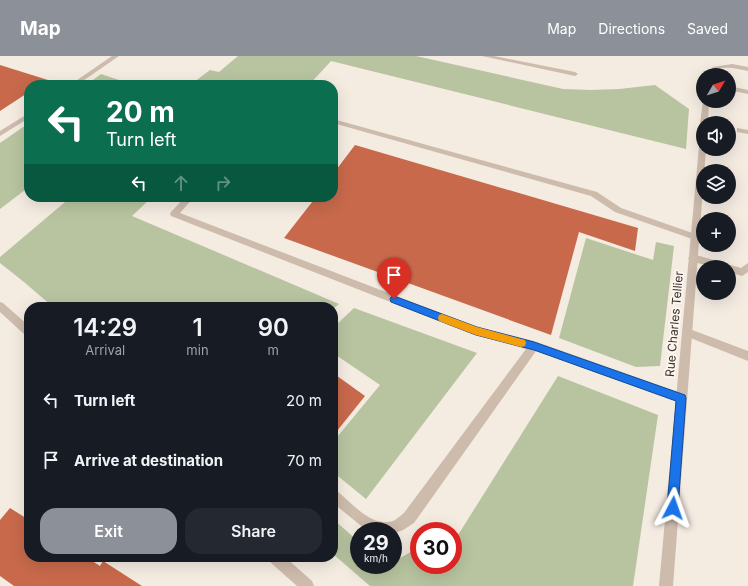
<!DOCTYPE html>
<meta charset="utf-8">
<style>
body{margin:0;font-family:Inter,sans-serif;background:#242831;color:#f1f3f6;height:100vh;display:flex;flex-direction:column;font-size:15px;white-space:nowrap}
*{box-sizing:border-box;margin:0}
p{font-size:13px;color:#9ea1a6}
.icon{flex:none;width:22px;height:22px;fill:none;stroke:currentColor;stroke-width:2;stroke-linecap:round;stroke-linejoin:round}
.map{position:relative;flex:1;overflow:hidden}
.drawer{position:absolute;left:24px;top:246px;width:314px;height:260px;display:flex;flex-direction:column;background:#171b24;border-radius:16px;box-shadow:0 4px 16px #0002}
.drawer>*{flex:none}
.hud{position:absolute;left:24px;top:24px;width:314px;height:122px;border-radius:16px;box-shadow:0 4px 16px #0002;background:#0b6e4f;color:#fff;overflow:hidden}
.needle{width:26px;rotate:51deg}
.fabs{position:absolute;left:696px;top:12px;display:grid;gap:8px}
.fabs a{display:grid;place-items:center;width:40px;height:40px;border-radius:50%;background:#171b24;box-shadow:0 4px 16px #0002;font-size:20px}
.speed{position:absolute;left:350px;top:466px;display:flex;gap:8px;font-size:20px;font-weight:700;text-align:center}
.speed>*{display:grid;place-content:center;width:52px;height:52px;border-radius:50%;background:#171b24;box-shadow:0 4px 16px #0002;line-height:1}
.speed small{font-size:10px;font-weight:400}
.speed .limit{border:6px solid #d22;background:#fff;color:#111}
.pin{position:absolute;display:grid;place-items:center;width:34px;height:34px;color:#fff;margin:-41px -17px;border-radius:50% 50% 50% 0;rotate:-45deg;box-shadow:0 0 4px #0007}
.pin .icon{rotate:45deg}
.me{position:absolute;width:44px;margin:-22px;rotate:4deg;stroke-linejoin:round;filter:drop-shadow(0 0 3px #0008)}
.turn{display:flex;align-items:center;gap:14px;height:84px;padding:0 16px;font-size:18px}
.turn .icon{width:52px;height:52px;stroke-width:2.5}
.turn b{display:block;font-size:28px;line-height:34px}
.lanes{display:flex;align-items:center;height:38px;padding:0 16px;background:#0003;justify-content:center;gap:20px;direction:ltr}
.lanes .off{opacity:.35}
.eta{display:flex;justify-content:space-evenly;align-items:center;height:68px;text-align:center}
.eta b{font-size:24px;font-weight:600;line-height:28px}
.button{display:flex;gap:8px;margin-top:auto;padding:8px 16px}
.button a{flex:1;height:46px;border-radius:16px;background:#8c9099;color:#fff;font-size:16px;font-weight:600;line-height:46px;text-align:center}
.button a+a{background:#242831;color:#f1f3f6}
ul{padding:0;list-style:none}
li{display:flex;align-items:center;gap:12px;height:60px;padding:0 16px}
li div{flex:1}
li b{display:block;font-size:15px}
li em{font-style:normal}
header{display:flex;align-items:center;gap:24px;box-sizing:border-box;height:56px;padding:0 20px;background:#8c9099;color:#fff}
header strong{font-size:19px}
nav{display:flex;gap:22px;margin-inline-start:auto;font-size:14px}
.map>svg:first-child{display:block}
.green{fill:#b8c4a0}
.building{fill:#c8694b}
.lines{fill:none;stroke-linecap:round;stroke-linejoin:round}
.lane{fill:#cdbbac;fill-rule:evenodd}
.street{fill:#cdbbac;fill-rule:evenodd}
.route{fill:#1a73e8;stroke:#114b97}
.slow{fill:#f59e0b}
.labels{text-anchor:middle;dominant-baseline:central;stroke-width:4;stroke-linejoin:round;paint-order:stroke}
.street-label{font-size:12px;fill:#3b302b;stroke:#fbf5ee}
</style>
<header>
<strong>Map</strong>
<nav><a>Map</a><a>Directions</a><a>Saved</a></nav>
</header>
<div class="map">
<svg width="748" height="530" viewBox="0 0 748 530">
<rect width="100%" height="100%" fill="#f4ebe1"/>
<!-- green -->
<g class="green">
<path d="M238 0H416L563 33 591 34 619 33 655 29 689 53 686 93 331 5 309 29H190L210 14 219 16Z"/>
<path d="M101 18 134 29H86Z"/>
<path d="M29 67V131L0 153V87Z"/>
<path d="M71 141H152L132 160 339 248 333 253V251H53L24 226 0 207V201Z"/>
<path d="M586 182 653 204 656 186 674 190 660 310 636 311 559 282Z"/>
<path d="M354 252 477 297 366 443 333 416V386L380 329 333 297V272Z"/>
<path d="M558 320 658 359 633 530H370L333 498V463L359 486V509H393V504L400 502 418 492 419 509H453V487Z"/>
</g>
<!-- building -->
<g class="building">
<path d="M0 9 48 24 41 29H29V36L0 55Z"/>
<path d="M355 89 638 172 635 195 579 176 551 279 284 182 316 141H333V118Z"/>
<path d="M333 317 365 340 333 380Z"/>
<path d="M10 452 29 464V501H86L100 510 103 505 142 530H14L0 520V464Z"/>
</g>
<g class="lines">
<!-- lane -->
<g class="lane">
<path d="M112 0H119L77 29H70Z"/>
<path d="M482 0H494L575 16 578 18 575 20Z"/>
<path d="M732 8 748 11V15C737 13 719 7 712 19H706L713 11Z"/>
<path d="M29 57V62L0 80V75Z"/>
<path d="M333 63 597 136 621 152 698 179 699 181 695 184 615 156 591 140 333 67Z"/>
<path d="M737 72 748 74V78L737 76Z"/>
<path d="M185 141H194L180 157 477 271 534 285 681 337 685 338 687 342 685 346 681 347 536 295 414 467 403 474 393 478V475H369L365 473 333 447V433L337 435C351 446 368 468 388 466 394 466 399 461 404 457L526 293 472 278 171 160 170 158 171 156Z"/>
<path d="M693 198 741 212 748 207V216L742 220 729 216V211H713L690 205 688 202Z"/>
<path d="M687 272 748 295V305L683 279 682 276 683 273Z"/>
</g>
<!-- street -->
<g class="street">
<path d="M729 30 748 34V38L729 34Z"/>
<path d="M703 45H709L708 67H703V69L700 67Z"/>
<path d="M700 79H703V93H706L673 530H659Z"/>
<path d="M0 246 3 247 29 270V280L25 279 0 256Z"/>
<path d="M268 501H285L312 525 314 530H297L270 506Z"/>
</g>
</g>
<!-- route -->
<path class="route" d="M394 240 477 271 534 286 685 339 686 342 678 452 677 456 673 457 669 456 667 452 676 345 534 294 476 279 391 246 390 243 391 241Z"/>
<!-- slow -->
<path class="slow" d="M442 258 477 271 521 283 525 284 526 287 525 290 521 291 476 279 439 265 438 262 439 259Z"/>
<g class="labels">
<!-- street labels -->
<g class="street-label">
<text transform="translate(674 268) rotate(-85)">Rue Charles Tellier</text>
</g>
</g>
</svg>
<div class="fabs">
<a><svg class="needle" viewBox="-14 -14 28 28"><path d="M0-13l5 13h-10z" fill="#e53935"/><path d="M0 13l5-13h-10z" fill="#9ea1a6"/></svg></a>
<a><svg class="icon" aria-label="sound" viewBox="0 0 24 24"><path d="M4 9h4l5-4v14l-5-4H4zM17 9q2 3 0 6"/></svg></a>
<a><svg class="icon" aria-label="layers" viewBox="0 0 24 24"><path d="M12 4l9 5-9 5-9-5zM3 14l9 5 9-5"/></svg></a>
<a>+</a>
<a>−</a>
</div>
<div class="speed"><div>29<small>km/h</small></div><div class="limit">30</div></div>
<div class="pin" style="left:394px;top:243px;background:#d93025"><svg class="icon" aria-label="arrive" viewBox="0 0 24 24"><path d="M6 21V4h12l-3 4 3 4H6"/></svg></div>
<svg class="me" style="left:673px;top:452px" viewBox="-20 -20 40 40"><path d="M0-17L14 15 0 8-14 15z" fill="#1a73e8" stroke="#fff" stroke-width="4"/></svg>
<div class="hud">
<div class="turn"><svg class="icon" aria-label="left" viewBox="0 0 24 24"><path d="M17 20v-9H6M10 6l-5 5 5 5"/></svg><div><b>20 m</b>Turn left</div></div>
<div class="lanes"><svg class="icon" aria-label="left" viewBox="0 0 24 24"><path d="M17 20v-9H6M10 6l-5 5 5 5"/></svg><svg class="icon off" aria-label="ahead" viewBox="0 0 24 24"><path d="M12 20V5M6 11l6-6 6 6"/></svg><svg class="icon off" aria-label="right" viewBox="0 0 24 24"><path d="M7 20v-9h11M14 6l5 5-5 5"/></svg></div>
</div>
<section class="drawer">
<div class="eta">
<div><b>14:29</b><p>Arrival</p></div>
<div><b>1</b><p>min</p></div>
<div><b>90</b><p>m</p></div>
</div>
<ul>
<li><svg class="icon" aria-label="left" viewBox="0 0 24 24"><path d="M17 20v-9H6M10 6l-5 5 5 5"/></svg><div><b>Turn left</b></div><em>20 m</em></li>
<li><svg class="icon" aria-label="arrive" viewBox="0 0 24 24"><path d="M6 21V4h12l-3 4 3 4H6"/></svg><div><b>Arrive at destination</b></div><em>70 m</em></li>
</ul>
<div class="button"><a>Exit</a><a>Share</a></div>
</section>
</div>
